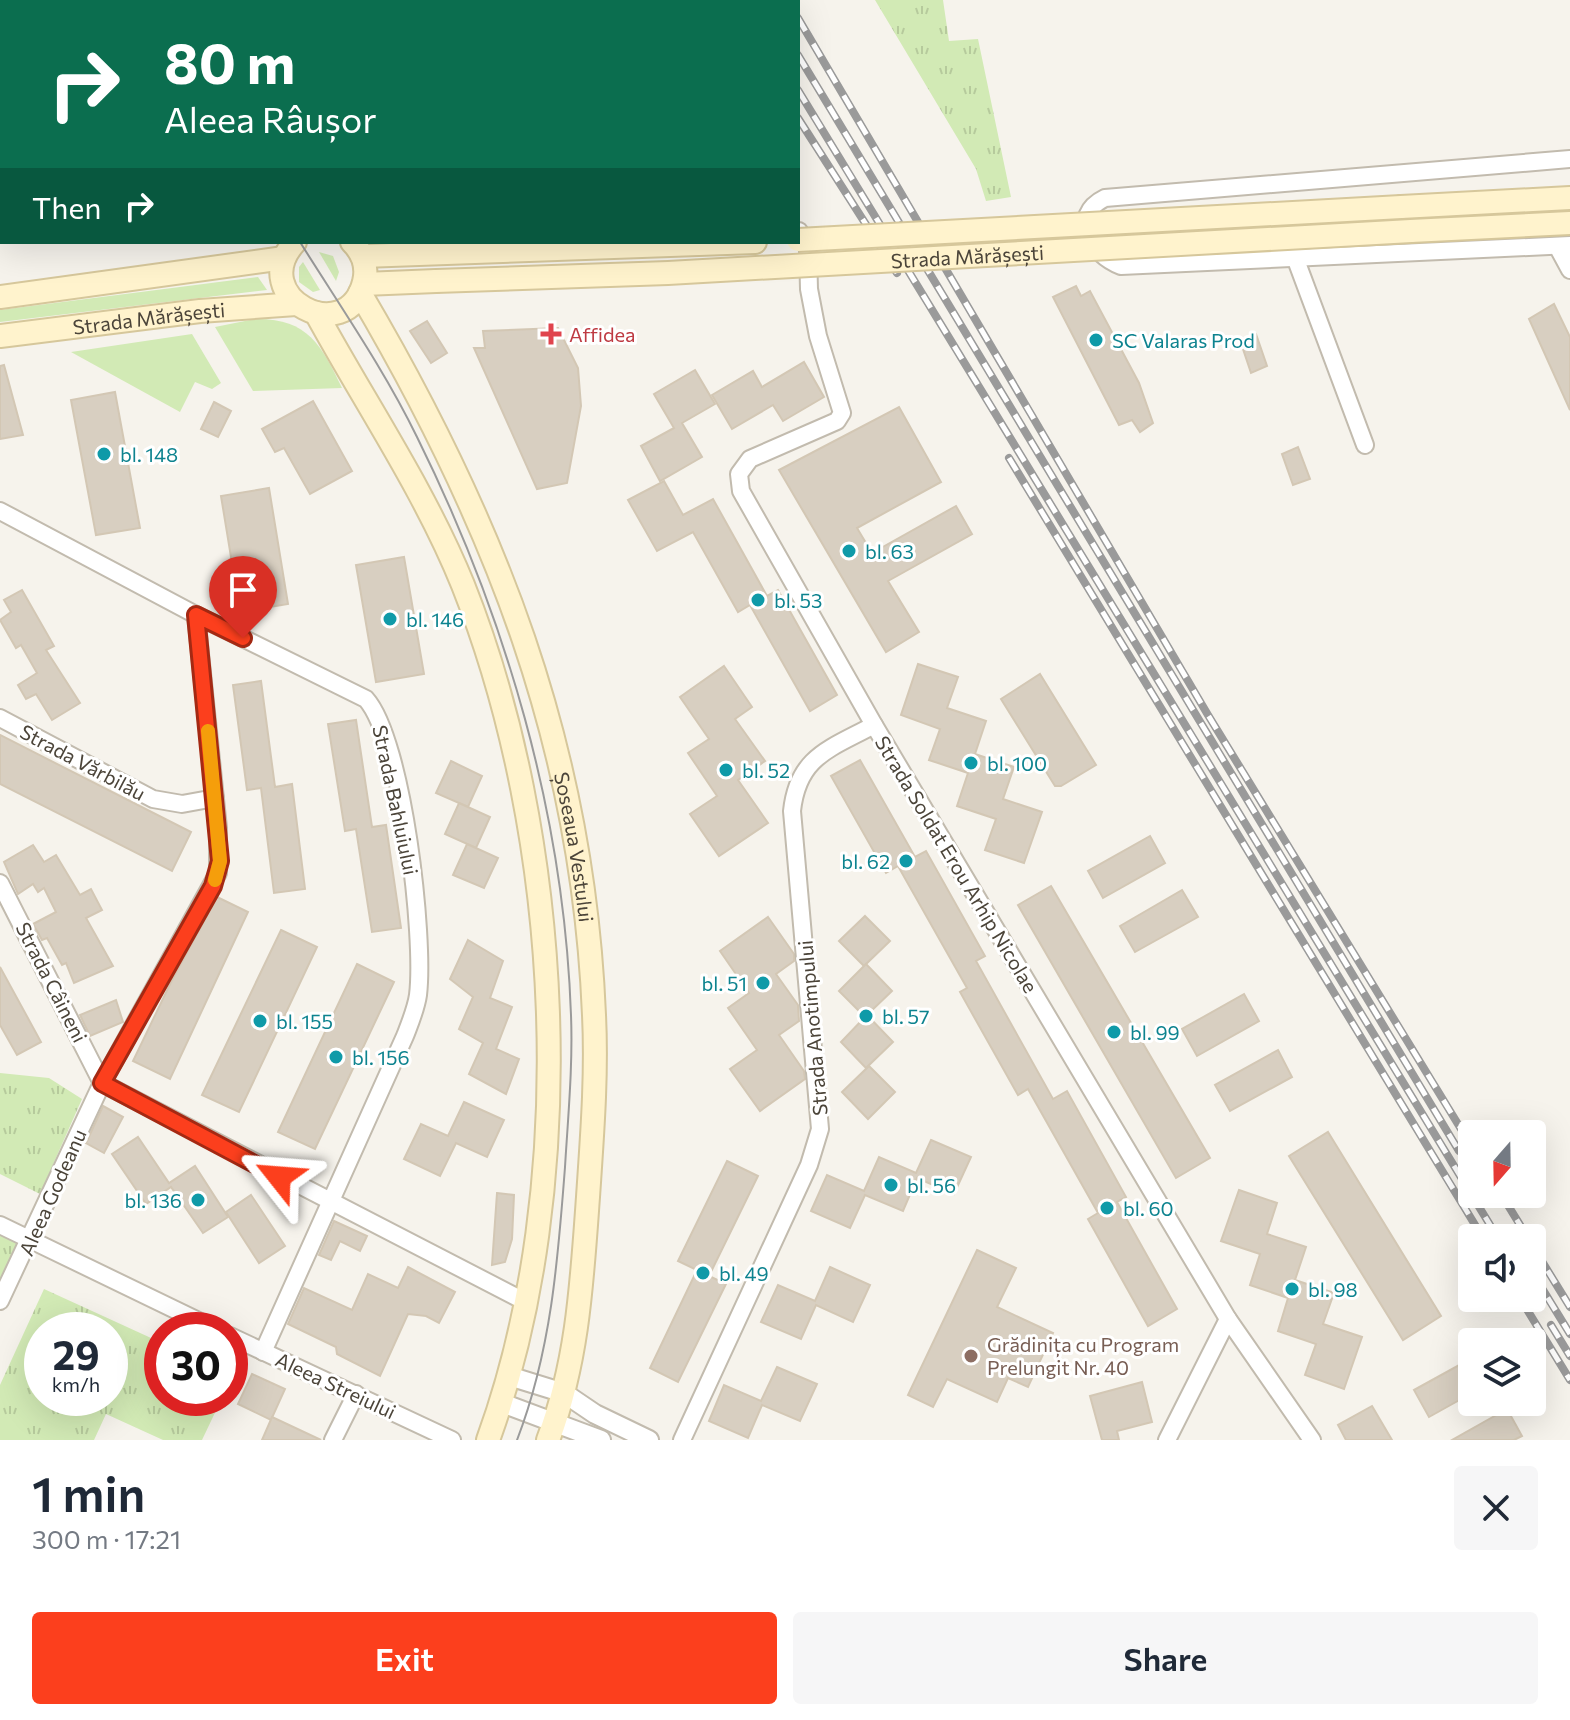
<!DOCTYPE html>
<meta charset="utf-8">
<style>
body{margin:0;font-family:Commissioner,sans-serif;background:#f6f6f7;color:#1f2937;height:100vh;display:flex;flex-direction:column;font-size:30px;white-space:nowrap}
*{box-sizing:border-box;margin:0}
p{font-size:26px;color:#747a83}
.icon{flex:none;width:44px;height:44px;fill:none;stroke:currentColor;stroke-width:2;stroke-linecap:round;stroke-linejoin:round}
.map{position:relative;height:1440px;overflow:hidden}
.panel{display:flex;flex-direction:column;background:#fff;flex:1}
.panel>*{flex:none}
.banner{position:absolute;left:0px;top:0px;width:800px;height:244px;box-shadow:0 8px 32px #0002;background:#0b6e4f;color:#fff;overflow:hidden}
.needle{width:52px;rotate:200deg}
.tools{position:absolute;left:1458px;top:1120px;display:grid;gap:16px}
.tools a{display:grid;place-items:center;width:88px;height:88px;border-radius:8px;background:#fff;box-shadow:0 8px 32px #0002;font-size:40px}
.speed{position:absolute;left:24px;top:1312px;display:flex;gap:16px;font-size:40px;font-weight:700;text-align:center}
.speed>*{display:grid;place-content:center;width:104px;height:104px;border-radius:50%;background:#fff;box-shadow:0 8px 32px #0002;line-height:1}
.speed small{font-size:20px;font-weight:400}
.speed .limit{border:12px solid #d22;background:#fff;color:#111}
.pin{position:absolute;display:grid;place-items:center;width:68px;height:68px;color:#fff;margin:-82px -34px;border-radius:50% 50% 50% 0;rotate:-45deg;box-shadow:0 0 8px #0007}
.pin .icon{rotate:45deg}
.me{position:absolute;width:88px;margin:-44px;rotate:298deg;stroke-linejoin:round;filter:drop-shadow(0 0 6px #0008)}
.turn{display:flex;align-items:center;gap:28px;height:168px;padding:0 32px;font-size:36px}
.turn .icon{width:104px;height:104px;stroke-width:2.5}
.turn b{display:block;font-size:56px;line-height:68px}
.then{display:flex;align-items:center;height:76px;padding:0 32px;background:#0003;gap:16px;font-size:30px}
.round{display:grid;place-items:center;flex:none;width:84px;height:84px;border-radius:8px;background:#f6f6f7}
.summary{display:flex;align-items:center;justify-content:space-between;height:136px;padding:0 32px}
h1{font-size:48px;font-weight:600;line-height:60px}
.primary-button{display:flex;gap:16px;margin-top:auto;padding:16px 32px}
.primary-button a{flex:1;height:92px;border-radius:8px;background:#fc3f1d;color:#fff;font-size:32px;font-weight:600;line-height:92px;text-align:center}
.primary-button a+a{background:#f6f6f7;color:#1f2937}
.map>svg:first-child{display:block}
.grass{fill:#d2eab5}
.park{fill:url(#park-tufts);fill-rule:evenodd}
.building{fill:#d8cfc1;stroke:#d3c7b4;stroke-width:2}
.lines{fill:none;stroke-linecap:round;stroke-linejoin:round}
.minor-casing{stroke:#c2bbae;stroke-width:20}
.tertiary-casing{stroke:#c2bbae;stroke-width:22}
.secondary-casing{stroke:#d6c79b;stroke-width:26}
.minor{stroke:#fff;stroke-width:16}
.tertiary{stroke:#fff;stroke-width:18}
.secondary{stroke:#fff3cd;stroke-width:22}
.tram{stroke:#9a9a9a;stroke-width:2}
.rail-casing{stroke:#9a9a9a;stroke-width:8}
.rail{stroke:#fff;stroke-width:5;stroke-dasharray:15;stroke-linecap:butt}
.secondary-bridge-casing{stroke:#d6c79b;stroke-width:26;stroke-linecap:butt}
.secondary-bridge{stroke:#fff3cd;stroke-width:22}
.route-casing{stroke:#a42913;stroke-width:20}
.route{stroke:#fc3f1d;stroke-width:14}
.slow{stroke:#f59e0b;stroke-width:14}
.health-dot{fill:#e0444e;stroke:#fff;stroke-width:3}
.culture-dot{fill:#0f9aa8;stroke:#fff;stroke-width:3}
.education-dot{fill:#8d6e63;stroke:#fff;stroke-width:3}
.labels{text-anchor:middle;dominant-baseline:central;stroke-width:6;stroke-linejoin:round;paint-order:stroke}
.street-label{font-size:20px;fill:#4b4439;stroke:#fff}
.health-label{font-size:20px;fill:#be3a42;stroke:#fff;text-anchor:start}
.culture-label{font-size:20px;fill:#0d838f;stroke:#fff;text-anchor:start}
.education-label{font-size:20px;fill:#785e54;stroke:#fff;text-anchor:start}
</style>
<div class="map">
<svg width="1570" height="1440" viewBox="0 0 1570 1440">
<defs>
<pattern id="park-tufts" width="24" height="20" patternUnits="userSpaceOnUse" patternTransform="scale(2)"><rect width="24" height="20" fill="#d2eab5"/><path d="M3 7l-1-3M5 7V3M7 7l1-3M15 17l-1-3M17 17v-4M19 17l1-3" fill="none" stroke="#b6ca9c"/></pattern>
</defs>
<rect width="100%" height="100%" fill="#f6f3ec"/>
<!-- grass -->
<g class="grass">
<path d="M319 252 333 256 339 272 336 281Z"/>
<path d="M303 262 320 290 313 292 299 282V267Z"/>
<path d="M258 277 267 290 0 322V310Z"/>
<path d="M255 319C307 318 321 344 342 388L253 391 215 327Z"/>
<path d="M192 334 221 383 212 389 195 382 180 412 71 352Z"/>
</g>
<!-- park -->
<g class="park">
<path d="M875 0H943L949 41 978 39 1011 197 986 201 976 169Z"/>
<path d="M0 1073 49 1078 82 1099 40 1194 0 1174Z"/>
<path d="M0 1231 20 1244 0 1281Z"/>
<path d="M44 1289 162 1343V1398H222L202 1440H163L106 1414 94 1440H0V1385ZM110 1330V1398H42V1330Z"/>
</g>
<!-- building -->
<g class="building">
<path d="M1076 286 1081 296 1090 291 1139 383 1153 423 1140 432 1132 420 1119 425 1053 297Z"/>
<path d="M1554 304 1570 337V410L1529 319Z"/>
<path d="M427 321 447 353 431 363 410 331Z"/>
<path d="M558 328 578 368 581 406 567 483 537 489 474 348H485L483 331Z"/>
<path d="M1256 334 1267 366 1251 373 1240 340Z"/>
<path d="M804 362 824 397 783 421 773 405 732 429 712 395 753 371 762 387Z"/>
<path d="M4 365 23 435 0 439V366Z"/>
<path d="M695 370 715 404 682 423 702 457 660 481 641 446 674 428 654 394Z"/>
<path d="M115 392 140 528 96 535 71 400Z"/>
<path d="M313 401 352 471 310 494 284 448 275 452 262 429Z"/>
<path d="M214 402 231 411 218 437 201 429Z"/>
<path d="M899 407 941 482 857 528 872 553 956 506 972 534 888 581 919 632 886 652 779 470Z"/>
<path d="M1298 447 1310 479 1293 485 1282 454Z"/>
<path d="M664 481 683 515 713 499 767 596 778 590 837 695 810 711 750 605 738 612 693 532 657 551 628 500Z"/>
<path d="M269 488 288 604 240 612 221 496Z"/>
<path d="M404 557 424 674 376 682 356 565Z"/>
<path d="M22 590 54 646 46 650 80 703 52 720 36 694 26 699 18 685 37 673 21 645 16 648 0 620 11 612 4 600Z"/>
<path d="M918 664 958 677 947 708 986 721 975 754 1014 767 1003 799 1042 812 1024 863 985 850 996 819 957 806 968 773 929 760 940 729 901 715Z"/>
<path d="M724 666 752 707 735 719 765 761 738 780 768 823 719 856 690 814 717 796 688 753 709 739 680 697Z"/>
<path d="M1040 674 1096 765 1061 786H1055L1001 699Z"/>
<path d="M261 681 275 787 292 784 305 889 274 893 261 788 247 790 233 685Z"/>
<path d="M356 720 372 827 386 825 401 928 372 932 356 829 345 831 328 724Z"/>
<path d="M0 735 191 832 172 871 0 784Z"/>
<path d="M860 760 915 857 926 851 985 956 976 961 1053 1099 1067 1091 1126 1197 1117 1202 1177 1309 1148 1326 1088 1219 1098 1213 1028 1089 1018 1095 960 992 967 988 898 866 886 873 831 776Z"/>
<path d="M451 761 482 776 468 807 436 793Z"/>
<path d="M459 803 490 817 476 848 445 834Z"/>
<path d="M1150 836 1165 863 1103 898 1088 871Z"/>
<path d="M467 844 498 858 484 888 453 875Z"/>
<path d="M33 845 44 862 56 855 80 895 91 889 102 910 86 918 113 966 74 983 66 963 62 965 47 938 42 940 33 924 56 912 44 888 38 892 33 884 18 894 4 862Z"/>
<path d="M1051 886 1210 1158 1176 1178 1018 905Z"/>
<path d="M1182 890 1198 917 1135 952 1120 926Z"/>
<path d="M217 897 248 912 170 1079 133 1061 173 978Z"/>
<path d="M865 916 890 941 864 966 839 941Z"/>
<path d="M768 917 794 954V961L776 974 798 1005 799 1021 779 1035 804 1071 805 1079 760 1111 730 1069 757 1050 728 1008 749 993 720 951Z"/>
<path d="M281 930 317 947 239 1112 202 1095Z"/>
<path d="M468 940 503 961 490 998 512 1007 496 1049 519 1059 506 1094 469 1074 483 1043 459 1029 473 997 450 979Z"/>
<path d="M357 964 394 982 315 1149 278 1132Z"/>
<path d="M866 964 892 991 867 1015 893 1042 866 1068 841 1042 865 1017 839 991Z"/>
<path d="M0 967 41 1042 17 1055 0 1025Z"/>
<path d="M1244 994 1259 1021 1197 1056 1182 1029Z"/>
<path d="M116 1000 123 1022 90 1036 80 1015Z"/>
<path d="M1278 1050 1292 1077 1230 1111 1215 1085Z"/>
<path d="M869 1066 895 1092 868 1119 842 1092Z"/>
<path d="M464 1102 504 1120 487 1157 456 1143 440 1176 404 1159 421 1124 448 1136Z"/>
<path d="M103 1106 123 1117 104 1153 86 1143Z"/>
<path d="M1328 1132 1441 1316 1403 1340 1289 1156Z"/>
<path d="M138 1137 169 1183 195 1166 228 1217 203 1233 171 1187 146 1204 112 1154Z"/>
<path d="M931 1140 971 1157 954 1194 917 1178 903 1211 865 1195 850 1228 811 1211 827 1175 864 1191 879 1157 916 1173Z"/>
<path d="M727 1161 758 1176 709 1276 726 1284 678 1382 650 1368 697 1270 678 1261Z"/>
<path d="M1239 1190 1277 1203 1267 1234 1306 1247 1295 1280 1334 1293 1323 1324 1362 1337 1344 1389 1305 1375 1316 1344 1278 1331 1288 1298 1250 1285 1260 1254 1221 1241Z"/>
<path d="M497 1193 514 1195 512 1239 505 1262 492 1265Z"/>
<path d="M251 1195 285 1246 259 1263 226 1212Z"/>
<path d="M334 1221 367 1236 360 1251 340 1241 331 1260 319 1255Z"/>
<path d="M977 1250 1016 1268 997 1307 1053 1333 1028 1387 1008 1378 997 1402 947 1379 933 1407 908 1395Z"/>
<path d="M408 1267 455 1292 439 1323 426 1316 408 1314 380 1376 337 1354 336 1347 288 1324 304 1288 352 1310 368 1274 398 1288Z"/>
<path d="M830 1267 870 1285 853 1322 816 1305 801 1339 761 1322 778 1285 815 1301Z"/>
<path d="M1472 1358V1393L1429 1417 1414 1390Z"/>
<path d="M777 1367 817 1384 800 1421 762 1405 748 1438 709 1421 724 1385 761 1401Z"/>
<path d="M252 1374 285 1389 271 1420 238 1404Z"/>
<path d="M1142 1382 1152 1422 1117 1431 1119 1440H1102L1090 1396Z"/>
<path d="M1372 1406 1392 1440H1346L1338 1425Z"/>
<path d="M1507 1409 1522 1436 1514 1440H1452Z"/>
<path d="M272 1417 321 1440H262Z"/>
</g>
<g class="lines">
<!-- minor casing -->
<g class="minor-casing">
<g id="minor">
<path d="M0 78H2"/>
<path d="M1570 159 1105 198C1068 216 1091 255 1121 266L1570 245"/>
<path d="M0 203 2 200"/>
<path d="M799 231 808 249 809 289 818 336 842 413 837 421 750 459 739 474 741 491 874 725 1228 1319 1312 1440"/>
<path d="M1557 246 1570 270"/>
<path d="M1296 260 1365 445"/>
<path d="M0 511 196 615 366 699C403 741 425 937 418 995 416 1009 410 1023 405 1036L263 1352"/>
<path d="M0 718 153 799 182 804 215 798"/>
<path d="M0 883 102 1083"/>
<path d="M102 1083 526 1302"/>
<path d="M0 1225 217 1330"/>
<path d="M0 1301 102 1083 218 873V828L196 615"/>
<path d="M230 1336 452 1440"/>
<path d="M333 1440 356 1394"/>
<path d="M682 1440 809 1165 820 1129 792 811C798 756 830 749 874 725"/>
<path d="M1167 1440 1228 1319"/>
</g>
</g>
<!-- tertiary casing -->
<g class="tertiary-casing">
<g id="tertiary">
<path d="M509 1376 564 1393 595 1414 649 1440"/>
<path d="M502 1403 601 1440"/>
</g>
</g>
<!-- secondary casing -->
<g class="secondary-casing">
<g id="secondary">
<path d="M132 0 133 2"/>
<path d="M170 0 172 2"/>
<path d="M1401 207 1570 198"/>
<path d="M1411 231 1570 223"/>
<path d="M295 242C245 297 347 350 364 282 368 266 363 253 352 242"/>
<path d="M363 256 755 242"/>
<path d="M364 284 436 281"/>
<path id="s1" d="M360 293C495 522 583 746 594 1015 597 1075 592 1137 588 1197 582 1280 578 1361 548 1440"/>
<path d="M0 297 284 258"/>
<path d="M316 313C365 403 424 489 463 585 563 836 581 1184 488 1440"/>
<path id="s2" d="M0 336 200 311 296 304"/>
</g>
</g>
<!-- minor -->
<use href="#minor" class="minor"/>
<!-- tertiary -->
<use href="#tertiary" class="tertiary"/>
<!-- secondary -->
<use href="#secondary" class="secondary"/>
<!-- tram -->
<g class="tram">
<path d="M148 0 150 2"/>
<path d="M300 242C340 306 384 369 417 437 506 617 564 814 571 1015 573 1065 568 1117 565 1167 558 1260 551 1352 517 1440"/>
</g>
<!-- rail casing -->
<g class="rail-casing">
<g id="rail">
<path d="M723 0 724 2"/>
<path d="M742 0 743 2"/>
<path d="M765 0 766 2"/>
<path d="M787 0 788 2"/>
<path d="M798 18 1208 715 1472 1147"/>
<path d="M798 55 1459 1151"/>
<path d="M798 90 1498 1238"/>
<path d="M798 118 897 273"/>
<path d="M1009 458 1483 1238"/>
<path d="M1501 1194 1528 1238"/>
<path d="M1532 1245 1570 1307"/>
<path d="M1532 1272 1570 1334"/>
<path d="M1520 1298 1570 1380"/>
<path d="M1551 1325 1570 1356"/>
</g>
</g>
<!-- rail -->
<use href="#rail" class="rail"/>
<!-- secondary-bridge casing -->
<g class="secondary-bridge-casing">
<g id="secondary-bridge">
<path d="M798 240 1401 207"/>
<path id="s3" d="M436 281 668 273 1411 231"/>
</g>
</g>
<!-- secondary-bridge -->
<use href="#secondary-bridge" class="secondary-bridge"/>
</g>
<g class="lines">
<!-- route casing -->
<g class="route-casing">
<path id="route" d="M243 638 196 615 220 861 213 886 102 1083 279 1177"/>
</g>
<!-- route -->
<use href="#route" class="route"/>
<!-- slow -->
<path class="slow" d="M208 731 220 861 215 880"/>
</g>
<!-- markers -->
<path class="health-dot" d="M547 322h8v8h8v8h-8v8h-8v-8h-8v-8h8z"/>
<g class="culture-dot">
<circle cx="1096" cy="340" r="8"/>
<circle cx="104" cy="454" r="8"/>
<circle cx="849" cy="551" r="8"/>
<circle cx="758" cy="600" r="8"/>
<circle cx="390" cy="619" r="8"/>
<circle cx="971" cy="763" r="8"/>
<circle cx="726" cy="770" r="8"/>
<circle cx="906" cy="861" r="8"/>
<circle cx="763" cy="983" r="8"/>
<circle cx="866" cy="1016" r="8"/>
<circle cx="260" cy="1021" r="8"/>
<circle cx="1114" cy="1032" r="8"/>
<circle cx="336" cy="1057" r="8"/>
<circle cx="891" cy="1185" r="8"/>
<circle cx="198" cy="1200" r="8"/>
<circle cx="1107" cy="1208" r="8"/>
<circle cx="703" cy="1273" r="8"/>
<circle cx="1292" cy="1289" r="8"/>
</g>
<circle class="education-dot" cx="971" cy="1356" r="8"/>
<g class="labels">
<!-- street labels -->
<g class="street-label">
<text stroke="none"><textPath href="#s3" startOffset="532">Strada Mărășești</textPath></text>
<text stroke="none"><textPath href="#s2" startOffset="150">Strada Mărășești</textPath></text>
<text transform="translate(83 762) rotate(28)">Strada Vărbilău</text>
<text transform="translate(396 800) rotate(78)">Strada Bahluiului</text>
<text stroke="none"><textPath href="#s1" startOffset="598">Șoseaua Vestului</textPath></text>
<text transform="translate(957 864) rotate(59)">Strada Soldat Erou Arhip Nicolae</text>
<text transform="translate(52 982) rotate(63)">Strada Câineni</text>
<text transform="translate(812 1028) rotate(-95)">Strada Anotimpului</text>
<text transform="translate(52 1192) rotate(-66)">Aleea Godeanu</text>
<text transform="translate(336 1385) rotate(25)">Aleea Streiului</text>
</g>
<!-- health labels -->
<g class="health-label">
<text x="569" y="334">Affidea</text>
</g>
<!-- culture labels -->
<g class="culture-label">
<text x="1112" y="340">SC Valaras Prod</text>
<text x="120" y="454">bl. 148</text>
<text x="865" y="551">bl. 63</text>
<text x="774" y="600">bl. 53</text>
<text x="406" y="619">bl. 146</text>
<text x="987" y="763">bl. 100</text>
<text x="742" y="770">bl. 52</text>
<text x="890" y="861" text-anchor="end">bl. 62</text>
<text x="747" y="983" text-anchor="end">bl. 51</text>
<text x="882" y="1016">bl. 57</text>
<text x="276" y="1021">bl. 155</text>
<text x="1130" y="1032">bl. 99</text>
<text x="352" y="1057">bl. 156</text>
<text x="907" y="1185">bl. 56</text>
<text x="182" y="1200" text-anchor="end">bl. 136</text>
<text x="1123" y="1208">bl. 60</text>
<text x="719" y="1273">bl. 49</text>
<text x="1308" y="1289">bl. 98</text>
</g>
<!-- education labels -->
<g class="education-label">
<text x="987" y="1344">Grădinița cu Program<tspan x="987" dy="23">Prelungit Nr. 40</tspan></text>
</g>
</g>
</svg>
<div class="tools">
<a><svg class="needle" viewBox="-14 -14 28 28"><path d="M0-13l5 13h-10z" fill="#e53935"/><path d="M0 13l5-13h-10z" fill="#747a83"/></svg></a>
<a><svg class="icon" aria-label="sound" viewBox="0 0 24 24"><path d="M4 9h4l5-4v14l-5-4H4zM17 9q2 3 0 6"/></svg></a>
<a><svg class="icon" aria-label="layers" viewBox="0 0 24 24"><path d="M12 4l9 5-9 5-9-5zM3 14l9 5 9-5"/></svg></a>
</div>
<div class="speed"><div>29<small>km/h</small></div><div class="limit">30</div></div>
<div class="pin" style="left:243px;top:638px;background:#d93025"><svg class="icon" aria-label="arrive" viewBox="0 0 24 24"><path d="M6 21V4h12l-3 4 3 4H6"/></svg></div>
<svg class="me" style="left:279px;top:1177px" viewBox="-20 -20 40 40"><path d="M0-17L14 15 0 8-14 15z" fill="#fc3f1d" stroke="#fff" stroke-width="4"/></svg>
<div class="banner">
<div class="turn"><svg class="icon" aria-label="right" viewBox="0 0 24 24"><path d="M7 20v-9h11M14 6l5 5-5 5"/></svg><div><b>80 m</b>Aleea Râușor</div></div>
<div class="then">Then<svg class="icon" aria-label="right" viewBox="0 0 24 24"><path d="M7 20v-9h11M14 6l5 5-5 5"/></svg></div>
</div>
</div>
<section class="panel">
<div class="summary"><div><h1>1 min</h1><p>300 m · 17:21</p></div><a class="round"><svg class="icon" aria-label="close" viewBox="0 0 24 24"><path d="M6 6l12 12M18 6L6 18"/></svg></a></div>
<div class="primary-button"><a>Exit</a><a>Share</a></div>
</section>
